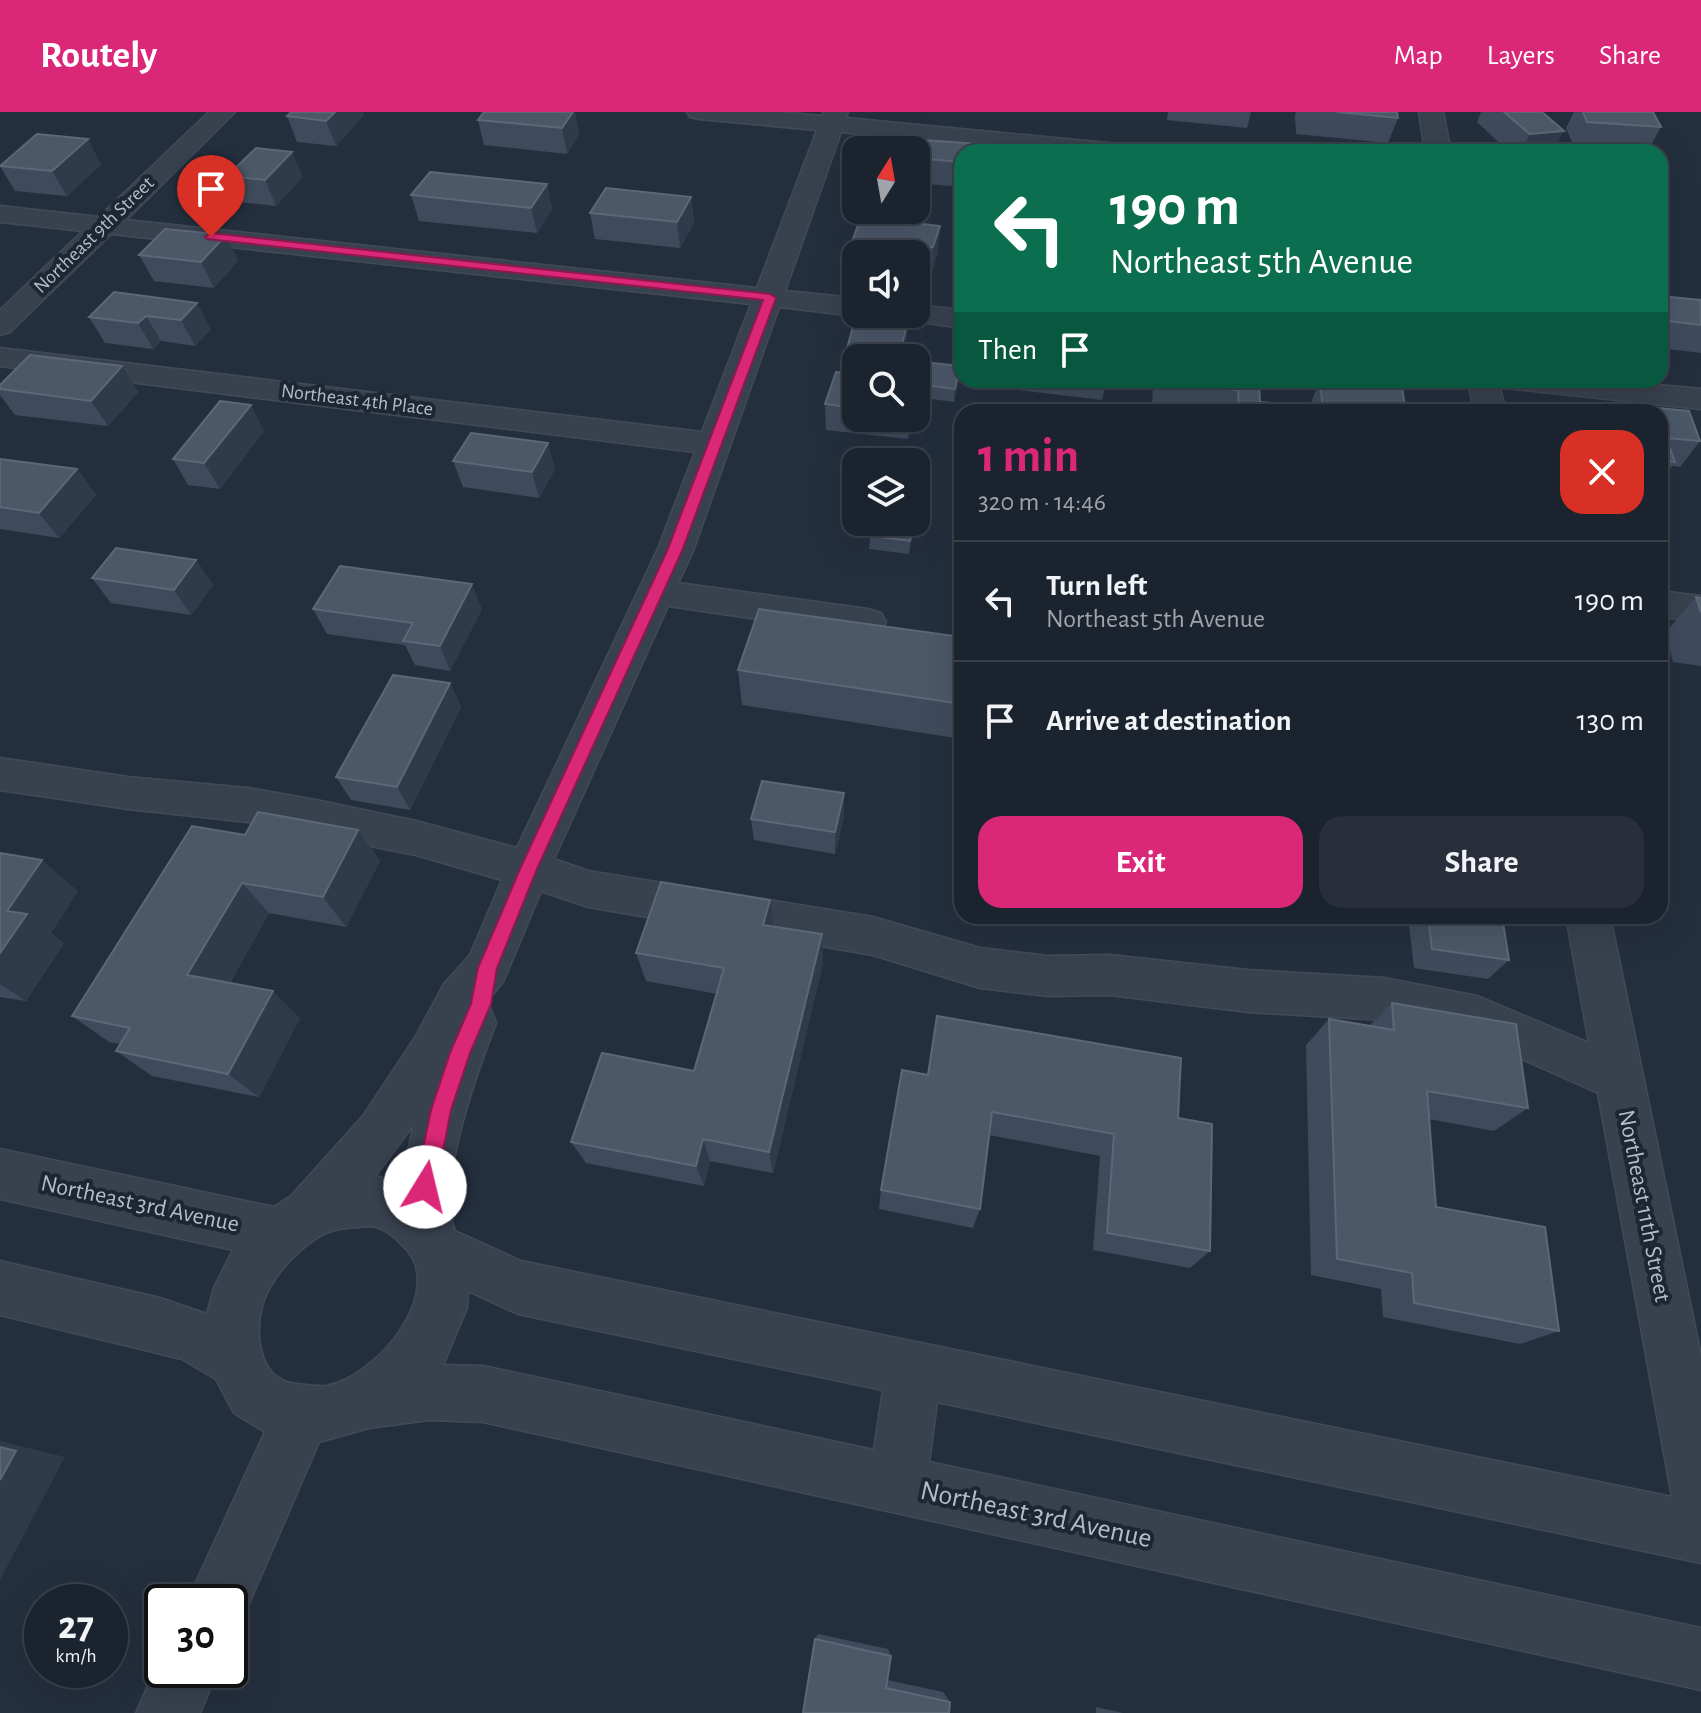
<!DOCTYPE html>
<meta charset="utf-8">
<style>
body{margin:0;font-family:"Alegreya Sans",sans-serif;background:#282f3a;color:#f1f3f6;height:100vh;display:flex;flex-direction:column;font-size:30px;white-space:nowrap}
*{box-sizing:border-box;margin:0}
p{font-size:26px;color:#a0a4aa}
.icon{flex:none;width:44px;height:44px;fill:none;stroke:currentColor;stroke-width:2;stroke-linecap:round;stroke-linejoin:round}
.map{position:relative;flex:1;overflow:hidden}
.panel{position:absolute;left:954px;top:292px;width:714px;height:520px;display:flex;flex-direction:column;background:#1b232e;border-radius:24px;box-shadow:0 8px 32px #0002,0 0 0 2px #39404a}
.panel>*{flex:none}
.hud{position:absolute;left:954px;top:32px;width:714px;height:244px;border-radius:24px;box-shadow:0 8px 32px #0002,0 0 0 2px #39404a;background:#0b6e4f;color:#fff;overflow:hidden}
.needle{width:52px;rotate:11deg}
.tools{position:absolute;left:842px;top:24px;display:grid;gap:16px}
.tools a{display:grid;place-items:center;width:88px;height:88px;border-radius:16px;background:#1b232e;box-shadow:0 8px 32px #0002,0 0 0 2px #39404a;font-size:40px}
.speed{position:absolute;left:24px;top:1472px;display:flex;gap:16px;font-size:40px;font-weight:700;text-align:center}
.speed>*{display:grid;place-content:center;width:104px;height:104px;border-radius:50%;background:#1b232e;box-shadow:0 8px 32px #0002,0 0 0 2px #39404a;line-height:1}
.speed small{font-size:20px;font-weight:400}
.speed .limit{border:4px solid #111;border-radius:12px;background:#fff;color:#111}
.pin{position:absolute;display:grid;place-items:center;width:68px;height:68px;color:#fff;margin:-82px -34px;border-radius:50% 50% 50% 0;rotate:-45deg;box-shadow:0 0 8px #0007}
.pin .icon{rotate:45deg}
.me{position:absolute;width:88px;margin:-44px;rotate:9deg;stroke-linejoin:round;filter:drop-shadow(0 0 6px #0008)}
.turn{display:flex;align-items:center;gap:28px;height:168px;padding:0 24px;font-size:36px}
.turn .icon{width:104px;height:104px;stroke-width:2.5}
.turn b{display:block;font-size:56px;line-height:68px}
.then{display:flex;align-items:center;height:76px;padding:0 24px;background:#0003;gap:16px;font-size:30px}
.round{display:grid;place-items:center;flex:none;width:84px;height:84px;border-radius:24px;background:#282f3a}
.headline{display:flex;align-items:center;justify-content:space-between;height:136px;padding:0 24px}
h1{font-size:48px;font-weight:700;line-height:60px;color:#db2777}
.button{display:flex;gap:16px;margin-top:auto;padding:16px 24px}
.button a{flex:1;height:92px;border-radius:24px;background:#db2777;color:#fff;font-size:32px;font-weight:700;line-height:92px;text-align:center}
.button a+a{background:#282f3a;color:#f1f3f6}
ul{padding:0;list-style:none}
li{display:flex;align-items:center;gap:24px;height:120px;padding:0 24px;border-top:2px solid #39404a}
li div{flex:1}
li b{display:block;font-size:30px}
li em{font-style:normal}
header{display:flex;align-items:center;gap:48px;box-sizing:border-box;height:112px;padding:0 40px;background:#db2777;color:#fff}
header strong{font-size:38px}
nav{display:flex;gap:44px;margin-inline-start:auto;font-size:28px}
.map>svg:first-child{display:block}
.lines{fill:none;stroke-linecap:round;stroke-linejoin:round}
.minor-casing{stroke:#414a57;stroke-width:3}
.minor{fill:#38414e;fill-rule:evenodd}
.wall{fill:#3f4b5c}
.shaded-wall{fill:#2f3b4b}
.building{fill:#4b5868;stroke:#5c6777;stroke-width:2}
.route{fill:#db2777;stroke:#8e194d;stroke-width:2}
.labels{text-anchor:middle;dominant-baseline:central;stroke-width:8;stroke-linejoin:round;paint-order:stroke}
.far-street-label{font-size:20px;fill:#b4bcc9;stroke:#1d2633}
.street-label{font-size:24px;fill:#b4bcc9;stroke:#1d2633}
.near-street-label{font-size:28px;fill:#b4bcc9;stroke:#1d2633}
</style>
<header>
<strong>Routely</strong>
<nav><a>Map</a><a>Layers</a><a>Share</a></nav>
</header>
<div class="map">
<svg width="1701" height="1601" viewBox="0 0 1701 1601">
<rect width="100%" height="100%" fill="#242f3e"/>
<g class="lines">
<!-- minor casing -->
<g class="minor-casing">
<g id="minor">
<path d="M209 0H235L126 108 757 176 817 18 699 7 690 5 687 0H780L822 4 824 0H848L846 6 1150 35 1154 40H1058L841 20 785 179 856 186V202H863L856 204 779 195 693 439 678 471 868 497 881 501 886 510 881 519 868 523 668 494 554 747 588 759 873 805 980 836 1048 844 1110 843 1248 858 1384 866 1477 884 1589 931 1566 804H1610L1701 1244V1451L937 1290 929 1350 1701 1516V1578L483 1310 429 1308 369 1316 319 1330 240 1512 230 1516V1490H187L265 1320 234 1301 216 1267 182 1247 0 1203V1149L160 1186 207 1202 214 1176 233 1138 0 1087V1037L274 1095 291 1084 363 1004 416 924 444 872 470 843 502 768 416 743 248 710 128 697 0 678V646L128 665 248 676 316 688 416 709 517 736 657 439 695 340 0 254V236L702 320 751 192 111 122 10 220 0 223V198L83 119 0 110V94L99 105ZM541 779 588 795 873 843 980 876 1048 884 1110 883 1248 900 1384 908 1473 925 1598 981 1672 1385 521 1149 455 1119C436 1072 477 960 496 911L490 896 483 894 503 870ZM414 1012 401 1071 375 1064ZM372 1114C386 1117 392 1123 402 1133 451 1177 376 1266 326 1274 317 1275 306 1273 296 1272 255 1268 253 1212 266 1183 277 1159 301 1134 324 1122 338 1115 357 1115 372 1114ZM468 1179 518 1202 883 1278 874 1338 483 1254 443 1253 467 1196Z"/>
<path d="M1419 0H1443L1451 40H1425Z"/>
<path d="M916 193 962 198V216L906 208 901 202H916Z"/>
<path d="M1468 268H1498L1506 300H1474Z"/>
<path d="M1499 268H1606L1701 277V297L1514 277 1503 275Z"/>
<path d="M1660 479 1701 484V510L1660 505Z"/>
<path d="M162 1542V1558H218L200 1601H136Z"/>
</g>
</g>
<!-- minor -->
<use href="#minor" class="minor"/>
</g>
<!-- wall -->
<g class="wall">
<path d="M291 0H363L364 3 336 34 297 30 287 4Z"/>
<path d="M484 0H575L579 23 567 42 484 33 478 8Z"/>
<path d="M1168 0H1251L1247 16 1167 8Z"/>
<path d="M1296 0H1397L1398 6 1388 31 1296 22 1295 4Z"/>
<path d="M1481 0H1542L1553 40H1509L1477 10Z"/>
<path d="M1574 0H1653L1661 15 1647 40 1574 35 1566 16Z"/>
<path d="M916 38 962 40V75L916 71Z"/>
<path d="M101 52 67 84 15 79 0 54Z"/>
<path d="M227 64 303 65 276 94 239 90Z"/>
<path d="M547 72 552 97 537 121 419 109 411 83Z"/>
<path d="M691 85 694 111 680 136 595 127 590 101Z"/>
<path d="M910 105V111L940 114 938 139 932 161 916 160V142H856V156H852V130Z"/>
<path d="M139 143 238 149 214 176 154 169Z"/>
<path d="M114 180 211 217 195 234 161 229 153 237 105 231 89 205Z"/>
<path d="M1660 184 1701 188V241L1660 236Z"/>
<path d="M907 234 904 246H856V306H913L908 327 826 318 825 292 846 261V240Z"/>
<path d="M960 254 959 267 954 290 916 285V272Z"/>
<path d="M985 268H1107L1102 288 984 274Z"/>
<path d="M1153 268H1259L1260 290 1282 300H1196L1152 295Z"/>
<path d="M1320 268 1406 300H1310V293Z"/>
<path d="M0 273 138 280 108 314 15 303 0 283Z"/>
<path d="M1607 291 1689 299 1700 329 1680 355 1672 354 1660 370V300H1601Z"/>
<path d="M264 319 220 377 188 373 173 347Z"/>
<path d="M0 347 77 357 96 383 59 426 0 417Z"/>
<path d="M453 349 555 357 539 386 463 375Z"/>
<path d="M914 410 909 442 869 437 870 424Z"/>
<path d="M196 448 213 473 191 503 111 491 92 466Z"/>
<path d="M1696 485 1701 486V554L1673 550 1665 521Z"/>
<path d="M313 497H482L450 559 415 553 405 533 327 522Z"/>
<path d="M962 525V627L742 593 738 558Z"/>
<path d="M450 571 461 595 410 698 351 688 336 665Z"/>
<path d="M844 681V704L835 742 754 728 751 707Z"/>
<path d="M358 718 380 749 346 815 269 801 230 871 300 906 259 985 152 964 116 939 120 932 109 930 72 904 245 723Z"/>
<path d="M0 741 78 779 51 821 64 831 26 889 0 885Z"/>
<path d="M1408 804H1502L1509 848 1488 867 1414 856Z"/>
<path d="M773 814 823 851 773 1061 710 1049 704 1074 586 1051 571 1030 694 959 717 882 646 869 636 841Z"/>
<path d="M1392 891 1528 996 1494 1019 1429 1007 1436 1095 1559 1219 1520 1232 1383 1205 1381 1177 1311 1163 1306 933 1329 907 1369 914Z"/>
<path d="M928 963 1178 1006 1210 1139 1190 1156 1093 1138 1100 1044 989 1023 980 1097 973 1116 879 1097 881 1078Z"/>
<path d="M818 1522 888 1537 891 1544 887 1568 943 1580 950 1590 803 1601 815 1527Z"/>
<path d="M1096 1595 1123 1601H1096Z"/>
</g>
<!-- shaded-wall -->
<g class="shaded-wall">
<path d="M335 0H363L364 3 336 34 326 9Z"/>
<path d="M573 0H575L579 23 567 42 562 16Z"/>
<path d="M1564 19 1553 40H1521L1530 22Z"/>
<path d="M88 27 101 52 67 84 52 59Z"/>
<path d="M292 40 303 65 276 94 265 68Z"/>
<path d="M547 72 552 97 537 121 531 96Z"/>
<path d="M691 85 694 111 680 136 677 110Z"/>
<path d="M940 114 938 139 932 161 933 135Z"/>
<path d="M226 123 238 149 214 176 201 150Z"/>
<path d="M197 191 211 217 195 234 181 208Z"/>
<path d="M146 204 161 229 153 237 138 211Z"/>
<path d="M908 208 907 234 904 246H899Z"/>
<path d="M122 254 138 280 108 314 91 289Z"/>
<path d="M960 254 959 267 954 290 955 277Z"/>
<path d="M251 293 264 319 220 377 204 351Z"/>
<path d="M909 306H913L908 327Z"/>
<path d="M548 331 555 357 539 386 532 360Z"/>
<path d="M77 357 96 383 59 426 39 401Z"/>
<path d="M914 410V419L909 442 910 429Z"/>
<path d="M196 448 213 473 191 503 174 478Z"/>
<path d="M472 472 482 497 450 559 440 534Z"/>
<path d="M450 571 461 595 410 698 397 675Z"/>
<path d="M844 681V704L835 742V720Z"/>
<path d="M358 718 380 749 346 815 323 785Z"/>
<path d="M42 748 78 779 51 821 64 831 26 889 0 872V841L7 799Z"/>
<path d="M242 771 269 801 219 890 187 863Z"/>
<path d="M770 788 774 817 763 813Z"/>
<path d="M822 822 823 851 773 1061 769 1040Z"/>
<path d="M273 879 300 906 259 985 228 962Z"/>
<path d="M703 1027 710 1049 704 1074 696 1054Z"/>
<path d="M0 1329 65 1345 0 1468Z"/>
</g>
<!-- building -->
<g class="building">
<path d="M291 0H335L326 9 287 4Z"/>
<path d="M484 0H573L562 16 478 8Z"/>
<path d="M1337 0H1397L1398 6Z"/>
<path d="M1504 0H1542L1564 19 1530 22Z"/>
<path d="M1583 0H1653L1661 15 1587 10Z"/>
<path d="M37 22 88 27 52 59 0 54Z"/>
<path d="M910 27 978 32 976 40H962V50L916 46V38H906Z"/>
<path d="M256 36 292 40 265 68 227 64Z"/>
<path d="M1037 36 1078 40H1036Z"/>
<path d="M430 60 547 72 531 96 411 83Z"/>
<path d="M606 76 691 85 677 110 590 101Z"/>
<path d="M862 101 910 105 908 110 940 114 933 135 852 130Z"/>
<path d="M165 117 226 123 201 150 139 143Z"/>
<path d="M114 180 197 191 181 208 146 204 138 211 89 205Z"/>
<path d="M1660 184 1701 188V213L1660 208Z"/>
<path d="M856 203 908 208 899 245 846 240Z"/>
<path d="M30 243 122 254 91 289 0 277V273Z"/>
<path d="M922 250 960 254 955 277 916 272Z"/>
<path d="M836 260 856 262V296L825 292Z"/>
<path d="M1159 268H1259L1260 290 1282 292V300H1239L1238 278 1159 269Z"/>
<path d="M1320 268 1402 275 1406 300H1323Z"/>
<path d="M220 289 251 293 204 351 173 347Z"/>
<path d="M1607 291 1689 299 1700 329 1666 326 1675 350 1660 349V300H1610Z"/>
<path d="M471 321 548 331 532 360 453 349Z"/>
<path d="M0 347 77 357 39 401 0 395Z"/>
<path d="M873 410H914L910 429 870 424Z"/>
<path d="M116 436 196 448 174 478 92 466Z"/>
<path d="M340 454 472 472 440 534 403 529 413 511 313 497Z"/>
<path d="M1696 485 1701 486V500Z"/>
<path d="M759 497 962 525V592L738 558Z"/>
<path d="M393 563 450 571 397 675 336 665Z"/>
<path d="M762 669 844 681 835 720 751 707Z"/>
<path d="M258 700 358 718 323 785 242 771 187 863 273 879 228 962 116 939 130 916 72 904 192 714 245 723Z"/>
<path d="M0 741 42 748 7 799 27 802 0 841Z"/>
<path d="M661 770 770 788 763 813 822 822 769 1040 703 1027 696 1054 571 1030 602 941 694 959 724 856 636 841Z"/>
<path d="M1428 804H1502L1509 848 1432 837Z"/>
<path d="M1392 891 1516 912 1528 996 1427 979 1436 1095 1545 1115 1559 1219 1414 1191 1412 1161 1337 1147 1329 907 1394 918Z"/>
<path d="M937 904 1181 946 1178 1006 1212 1012 1210 1139 1107 1121 1114 1022 992 1000 980 1097 881 1078 902 958 928 963Z"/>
<path d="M0 1335 16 1339 0 1368Z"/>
<path d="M815 1527 891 1544 886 1576 950 1590 949 1601H803Z"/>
</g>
<!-- route -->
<path class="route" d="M211 121 770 182 776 186 682 439 537 757 497 856 491 892 470 941 451 998 436 1075 433 1082 425 1085 418 1082 415 1075 431 998 450 941 471 892 478 856 520 757 667 439 763 188 207 127 205 125Z"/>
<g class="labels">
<!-- far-street labels -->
<g class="far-street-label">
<text transform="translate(94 123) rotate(-44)">Northeast 9th Street</text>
<text transform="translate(357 288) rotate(7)">Northeast 4th Place</text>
</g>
<!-- street labels -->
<g class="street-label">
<text transform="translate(140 1092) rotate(12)">Northeast 3rd Avenue</text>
<text transform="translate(1644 1094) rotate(79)">Northeast 11th Street</text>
</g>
<!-- near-street labels -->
<g class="near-street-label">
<text transform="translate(1036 1403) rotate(12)">Northeast 3rd Avenue</text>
</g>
</g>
</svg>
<div class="tools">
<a><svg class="needle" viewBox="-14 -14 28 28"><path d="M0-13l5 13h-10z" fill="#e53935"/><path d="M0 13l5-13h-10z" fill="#a0a4aa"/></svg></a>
<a><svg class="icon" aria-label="sound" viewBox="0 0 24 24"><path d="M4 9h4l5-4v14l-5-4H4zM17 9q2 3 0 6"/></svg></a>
<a><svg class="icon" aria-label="search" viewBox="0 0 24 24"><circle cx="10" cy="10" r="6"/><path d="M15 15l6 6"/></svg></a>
<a><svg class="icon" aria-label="layers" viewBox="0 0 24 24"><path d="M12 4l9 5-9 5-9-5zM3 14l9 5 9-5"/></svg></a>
</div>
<div class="speed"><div>27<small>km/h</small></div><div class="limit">30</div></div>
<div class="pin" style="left:211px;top:125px;background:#d93025"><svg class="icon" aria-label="arrive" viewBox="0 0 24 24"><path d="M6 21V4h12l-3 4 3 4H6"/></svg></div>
<svg class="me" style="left:425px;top:1075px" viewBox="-20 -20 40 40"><circle r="19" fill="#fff"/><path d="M0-13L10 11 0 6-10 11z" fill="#db2777"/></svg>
<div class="hud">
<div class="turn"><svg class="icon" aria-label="left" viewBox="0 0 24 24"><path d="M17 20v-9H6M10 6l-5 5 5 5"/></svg><div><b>190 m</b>Northeast 5th Avenue</div></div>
<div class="then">Then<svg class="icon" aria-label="arrive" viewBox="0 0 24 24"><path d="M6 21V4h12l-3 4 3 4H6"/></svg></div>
</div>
<section class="panel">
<div class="headline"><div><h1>1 min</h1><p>320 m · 14:46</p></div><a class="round" style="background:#d93025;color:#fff"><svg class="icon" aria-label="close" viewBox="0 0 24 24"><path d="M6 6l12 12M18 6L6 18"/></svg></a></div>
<ul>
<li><svg class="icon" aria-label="left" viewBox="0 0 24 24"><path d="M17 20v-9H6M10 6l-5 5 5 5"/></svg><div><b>Turn left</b><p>Northeast 5th Avenue</p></div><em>190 m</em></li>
<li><svg class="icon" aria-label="arrive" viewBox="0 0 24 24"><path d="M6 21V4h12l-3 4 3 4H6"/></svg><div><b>Arrive at destination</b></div><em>130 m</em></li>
</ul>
<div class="button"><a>Exit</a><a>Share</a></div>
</section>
</div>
